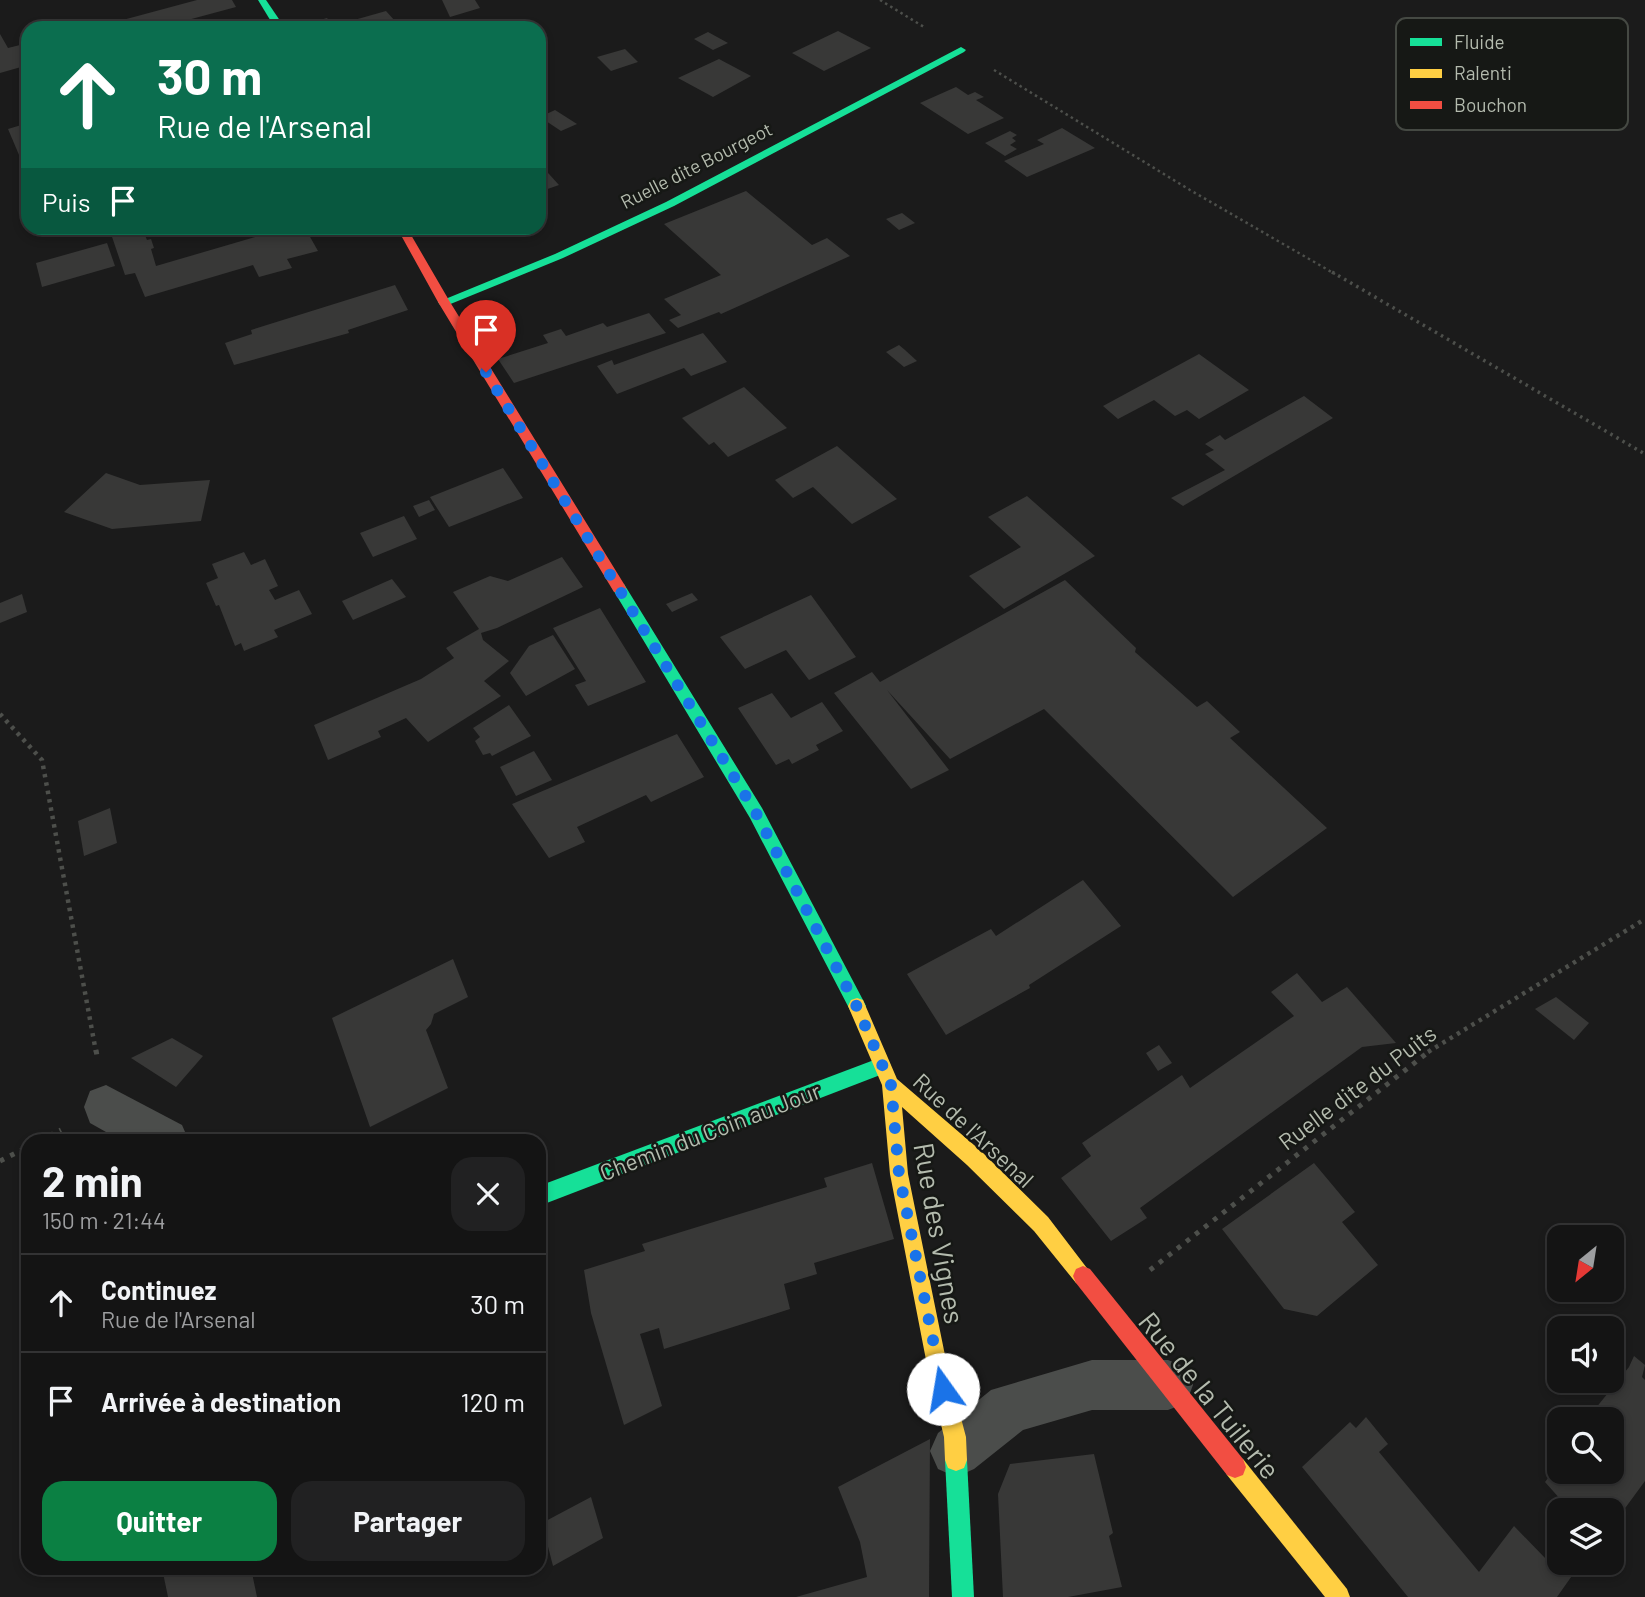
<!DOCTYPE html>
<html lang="fr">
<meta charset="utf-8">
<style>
body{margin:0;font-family:Barlow,sans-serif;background:#212122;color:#f1f3f6;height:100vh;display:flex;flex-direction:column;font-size:26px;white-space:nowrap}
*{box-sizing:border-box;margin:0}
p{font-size:23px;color:#9d9ea0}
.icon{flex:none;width:38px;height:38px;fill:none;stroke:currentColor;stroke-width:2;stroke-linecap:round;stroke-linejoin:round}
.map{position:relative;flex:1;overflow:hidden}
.panel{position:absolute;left:21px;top:1134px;width:525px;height:441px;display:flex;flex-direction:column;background:#141414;border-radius:21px;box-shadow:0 4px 10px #0003,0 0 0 2px #333334}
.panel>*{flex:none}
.guide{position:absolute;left:21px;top:21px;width:525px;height:214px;border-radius:21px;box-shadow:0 4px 10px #0003,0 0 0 2px #333334;background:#0b6e4f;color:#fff;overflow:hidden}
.needle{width:46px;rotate:210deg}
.buttons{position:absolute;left:1547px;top:1225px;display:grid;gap:14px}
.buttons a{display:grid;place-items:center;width:77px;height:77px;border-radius:14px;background:#141414;box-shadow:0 4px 10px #0003,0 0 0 2px #333334;font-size:35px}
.pin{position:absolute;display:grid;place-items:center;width:60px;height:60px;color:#fff;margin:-72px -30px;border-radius:50% 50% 50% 0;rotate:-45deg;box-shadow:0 0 7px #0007}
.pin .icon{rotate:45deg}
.me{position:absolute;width:77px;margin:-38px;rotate:347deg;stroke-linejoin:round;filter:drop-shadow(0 0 5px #0008)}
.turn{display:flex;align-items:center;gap:24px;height:147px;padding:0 21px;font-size:32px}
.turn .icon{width:91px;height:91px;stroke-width:2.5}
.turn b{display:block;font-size:49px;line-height:60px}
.then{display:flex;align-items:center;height:66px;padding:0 21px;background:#0003;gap:14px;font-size:26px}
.round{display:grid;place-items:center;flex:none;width:74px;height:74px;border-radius:21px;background:#212122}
.overview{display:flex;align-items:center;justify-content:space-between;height:119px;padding:0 21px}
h1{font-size:42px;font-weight:700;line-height:52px}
.button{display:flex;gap:14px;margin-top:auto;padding:14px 21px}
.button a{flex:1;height:80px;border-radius:21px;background:#0b8043;color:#fff;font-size:28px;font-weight:700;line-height:80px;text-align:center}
.button a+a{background:#212122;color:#f1f3f6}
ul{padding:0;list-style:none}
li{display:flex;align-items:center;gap:21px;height:98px;padding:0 21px;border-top:2px solid #333334}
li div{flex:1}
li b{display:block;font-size:26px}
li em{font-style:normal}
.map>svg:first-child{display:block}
.building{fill:#383837}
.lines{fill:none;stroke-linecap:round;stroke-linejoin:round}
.path-far3{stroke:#4d4f4b;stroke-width:2.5;stroke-dasharray:2.5 3.5;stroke-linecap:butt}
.path-far2{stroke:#4d4f4b;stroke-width:3.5;stroke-dasharray:2.5 4.5;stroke-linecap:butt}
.path-far1{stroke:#4d4f4b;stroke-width:4.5;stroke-dasharray:3.5 5;stroke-linecap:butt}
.path{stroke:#4d4f4b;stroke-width:5;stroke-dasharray:4.5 7;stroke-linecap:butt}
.street{fill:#4b4d4b;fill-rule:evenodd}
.fast{fill:#16e098;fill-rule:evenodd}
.slow{fill:#ffcf43;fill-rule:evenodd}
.jam{fill:#f24e42;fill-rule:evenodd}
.route{stroke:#1a73e8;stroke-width:12;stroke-dasharray:0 21.6}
.labels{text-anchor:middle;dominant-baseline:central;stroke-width:5;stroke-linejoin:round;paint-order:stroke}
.far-street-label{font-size:19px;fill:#b4bbae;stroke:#161815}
.street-label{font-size:23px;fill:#b4bbae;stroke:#161815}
.near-street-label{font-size:28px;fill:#b4bbae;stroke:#161815}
.key{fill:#161815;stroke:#454943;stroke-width:2}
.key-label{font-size:19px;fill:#b4bbae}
</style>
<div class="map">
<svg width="1645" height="1597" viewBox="0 0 1645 1597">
<rect width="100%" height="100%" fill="#1b1b1b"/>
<!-- building -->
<g class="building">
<path d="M197 0H232L236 7 158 28H93Z"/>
<path d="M442 0H475L480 8 450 17Z"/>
<path d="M386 11 395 21 373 28H301L300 26 327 18 333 26Z"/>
<path d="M838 31 871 48 824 71 792 53Z"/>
<path d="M708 32 728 43 713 50 694 39Z"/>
<path d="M0 34 8 48 28 43V65L0 73Z"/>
<path d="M625 49 638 62 611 71 597 57Z"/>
<path d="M719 59 751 76 713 97 678 78Z"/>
<path d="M956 87 968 95 975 92 984 97 976 100 1004 118 968 134 920 103Z"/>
<path d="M555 110 577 124 561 131 540 117Z"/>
<path d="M28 123V161L22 162 8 129Z"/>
<path d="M1062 128 1095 148 1027 177 1004 161 1044 144 1037 140Z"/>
<path d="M1010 131 1017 135 1012 138 1016 141 1010 145 1017 149 1005 156 985 143Z"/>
<path d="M539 163 559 185 539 192Z"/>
<path d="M746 191 812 245 827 238 850 256 721 314 719 312 678 328 669 320 681 315 664 299 721 275 664 224Z"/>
<path d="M902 213 915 223 899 230 886 219Z"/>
<path d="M109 228H142L147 240 151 239 154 248 151 249 156 266 286 228H305L318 251 287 259 292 268 259 277 253 265 145 297 135 273 125 275Z"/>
<path d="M107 243 115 266 42 287 36 263Z"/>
<path d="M395 285 408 310 348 330 349 333 234 365 225 343 252 334 251 330Z"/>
<path d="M649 313 666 333 514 383 498 359 548 343 543 335 561 329 566 336 603 323 607 327Z"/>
<path d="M703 333 727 362 691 376 684 368 617 394 597 366 612 360 614 365Z"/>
<path d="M899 345 905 350 917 361 904 367 886 352Z"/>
<path d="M1199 354 1249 390 1199 419 1187 410 1175 416 1154 400 1118 419 1103 406Z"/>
<path d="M744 387 787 428 728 457 714 442 709 445 682 418Z"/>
<path d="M1304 396 1333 418 1183 506 1171 498 1225 470 1205 454 1214 450 1205 444 1220 435 1225 440Z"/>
<path d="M837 446 897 499 852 524 813 487 793 498 775 480Z"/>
<path d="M503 468 523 498 449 527 430 497Z"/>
<path d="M106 473 140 485 210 480 201 521 112 529 64 512Z"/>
<path d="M1027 496 1095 556 1004 609 969 576 1021 547 988 517Z"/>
<path d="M429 500 435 510 419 517 413 506Z"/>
<path d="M404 516 417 539 373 557 360 533Z"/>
<path d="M244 552 251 565 265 559 278 586 269 590 275 600 299 590 312 614 274 630 278 637 244 651 241 643 235 646 219 605 216 606 206 583 218 578 212 564Z"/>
<path d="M562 557 583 587 497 628 481 633 483 640 509 661 484 681 501 696 428 742 406 718 378 731 381 737 328 760 314 725 421 679 454 658 446 648 479 629 453 592 490 576 508 581Z"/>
<path d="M392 579 406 597 353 620 342 601Z"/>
<path d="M1065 580 1136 648 1135 652 1197 707 1207 701 1240 732 1230 738 1327 828 1233 897 1044 709 950 759 887 690 949 770 911 789 834 693 872 672 880 682Z"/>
<path d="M692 593 698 600 672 612 666 604Z"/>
<path d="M22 594 27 612 0 623V603Z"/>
<path d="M811 595 856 657 809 680 786 650 745 669 720 637Z"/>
<path d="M600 608 646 682 588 706 575 685 586 681 553 628Z"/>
<path d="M553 635 575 669 526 696 510 673 529 646Z"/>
<path d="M772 693 791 718 822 702 843 731 816 745 819 750 792 764 789 759 776 765 738 708Z"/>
<path d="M509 705 531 736 492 756 490 753 483 755 475 741 480 737 473 728Z"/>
<path d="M677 734 704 777 651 802 646 795 577 827 585 842 549 858 512 804Z"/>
<path d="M534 751 552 780 516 796 500 767Z"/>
<path d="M110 808 117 843 84 856 78 821Z"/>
<path d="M1083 880 1121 926 1029 985 1030 988 946 1035 907 974 991 929 996 936Z"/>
<path d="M453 959 468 997 434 1014 431 1024 426 1030 448 1088 370 1127 332 1018Z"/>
<path d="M1297 973 1322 1002 1347 987 1396 1043 1362 1047 1140 1208 1147 1218 1111 1241 1061 1178 1091 1156 1082 1143 1182 1075 1190 1088 1294 1016 1271 992Z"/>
<path d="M1556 997 1589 1023 1574 1040 1535 1009Z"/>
<path d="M172 1038 203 1056 176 1087 131 1058Z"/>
<path d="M1159 1045 1172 1063 1158 1071 1146 1053Z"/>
<path d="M872 1163 894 1239 814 1263 817 1274 784 1284 790 1309 664 1349 659 1328 640 1334 662 1406 624 1425 591 1313 584 1270 645 1251 642 1244 827 1187 824 1178Z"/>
<path d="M1314 1163 1355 1212 1342 1222 1378 1265 1317 1316 1284 1309 1222 1229Z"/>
<path d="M1634 1356 1645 1365 1642 1377 1645 1380V1481L1612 1526V1510H1570L1545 1482 1559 1464V1472H1612V1419H1587L1629 1367Z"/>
<path d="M1366 1417 1388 1444 1379 1452 1479 1572 1514 1526 1546 1559 1559 1540V1563H1581L1557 1597H1408L1302 1467 1350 1422 1356 1428Z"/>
<path d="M930 1439 929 1597H796L867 1577 860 1542 838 1487Z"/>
<path d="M1094 1454 1113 1533 1109 1536 1122 1587 1068 1597H1003L998 1494 1010 1464Z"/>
<path d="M591 1497 603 1538 553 1566 542 1523Z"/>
<path d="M162 1568H251L257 1597H168Z"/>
</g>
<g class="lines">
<!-- path-far3 -->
<g class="path-far3">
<path d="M880 0 924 27"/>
<path d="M994 70 1190 190 1335 274"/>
</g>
<!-- path-far2 -->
<path class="path-far2" d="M1332 272 1645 454"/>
<!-- path-far1 -->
<g class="path-far1">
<path d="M0 714 42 760 96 1052"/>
<path d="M1428 1052 1645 919"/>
</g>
<!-- path -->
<g class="path">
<path d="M96 1050 97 1056"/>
<path d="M39 1141 61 1130"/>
<path d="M0 1161 28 1147"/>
<path d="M1150 1270 1431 1050"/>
</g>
<!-- street -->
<g class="street">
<path d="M106 1085 182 1125 189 1141H122L90 1123 84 1107 90 1091Z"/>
<path d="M1092 1360H1168L1186 1367 1193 1385 1186 1403 1168 1410H1092L1023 1430 974 1469 956 1477 938 1469 930 1451 938 1433 991 1390Z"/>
</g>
<!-- fast -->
<g class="fast">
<path d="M258 0H266L285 28H275Z"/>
<path d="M961 47 966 50 964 52 674 206 563 258 448 305H440L438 302 555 254 666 202Z"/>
<path d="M619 583 624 584 762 808 863 1000 866 1006 863 1012 857 1014 851 1012 750 818 612 588Z"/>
<path d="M882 1057 888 1060 891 1066 888 1072 539 1206V1186Z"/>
<path d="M956 1449 964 1452 967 1460 974 1597H952L945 1460 948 1452Z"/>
</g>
<!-- slow -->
<g class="slow">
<path d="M857 998 863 1000 897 1079 981 1151 1048 1217 1093 1276 1090 1283 1083 1286 1076 1283 1034 1231 967 1165 902 1107 908 1174 947 1365 966 1437 967 1460 964 1468 956 1471 948 1468 945 1460 944 1437 927 1365 890 1174 882 1085 848 1006 851 1000Z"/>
<path d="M1235 1456 1243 1459 1347 1589 1350 1597H1325L1227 1475 1224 1467 1227 1459Z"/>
</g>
<!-- jam -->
<g class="jam">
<path d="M397 228H407L450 302 624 584 626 588 624 592H614L438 302Z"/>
<path d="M1083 1266 1090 1269 1243 1459 1246 1467 1243 1475 1235 1478 1227 1475 1076 1283 1073 1276 1076 1269Z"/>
</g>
</g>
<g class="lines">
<!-- route -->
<path class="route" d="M486 372 756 813 856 1005 891 1085 899 1174 943 1389"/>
</g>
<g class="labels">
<!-- far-street labels -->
<g class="far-street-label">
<text transform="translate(696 165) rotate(-27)">Ruelle dite Bourgeot</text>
</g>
<!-- street labels -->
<g class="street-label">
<text transform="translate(1357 1087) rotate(-37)">Ruelle dite du Puits</text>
<text transform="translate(974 1130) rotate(43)">Rue de l'Arsenal</text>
<text transform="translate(710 1131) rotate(-21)">Chemin du Coin au Jour</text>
</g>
<!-- near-street labels -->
<g class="near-street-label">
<text transform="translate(940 1233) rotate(80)">Rue des Vignes</text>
<text transform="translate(1210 1395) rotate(51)">Rue de la Tuilerie</text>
</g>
</g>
<!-- legend -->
<rect x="1396" y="18" width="232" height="112" rx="10" class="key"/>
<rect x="1410" y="38" width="32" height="8" fill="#16e098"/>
<rect x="1410" y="69" width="32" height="9" fill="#ffcf43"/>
<rect x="1410" y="101" width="32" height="8" fill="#f24e42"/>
<g class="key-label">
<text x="1454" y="49">Fluide</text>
<text x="1454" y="80">Ralenti</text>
<text x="1454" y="112">Bouchon</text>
</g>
</svg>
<div class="buttons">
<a><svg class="needle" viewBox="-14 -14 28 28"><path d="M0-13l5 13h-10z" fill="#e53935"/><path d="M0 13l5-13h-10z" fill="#9d9ea0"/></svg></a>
<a><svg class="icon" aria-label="sound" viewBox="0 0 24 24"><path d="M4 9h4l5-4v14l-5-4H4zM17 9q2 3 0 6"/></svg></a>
<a><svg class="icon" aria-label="search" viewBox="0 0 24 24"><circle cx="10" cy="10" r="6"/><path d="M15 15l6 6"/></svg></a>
<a><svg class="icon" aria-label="layers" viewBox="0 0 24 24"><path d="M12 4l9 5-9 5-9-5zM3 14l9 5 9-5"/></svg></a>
</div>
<div class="pin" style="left:486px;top:372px;background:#d93025"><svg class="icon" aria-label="arrive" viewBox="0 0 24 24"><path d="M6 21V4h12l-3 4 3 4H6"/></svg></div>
<svg class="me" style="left:943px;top:1389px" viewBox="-20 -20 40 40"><circle r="19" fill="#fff"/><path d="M0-13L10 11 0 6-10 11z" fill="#1a73e8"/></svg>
<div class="guide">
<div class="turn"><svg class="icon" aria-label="ahead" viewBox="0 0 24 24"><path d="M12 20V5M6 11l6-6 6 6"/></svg><div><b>30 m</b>Rue de l'Arsenal</div></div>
<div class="then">Puis<svg class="icon" aria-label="arrive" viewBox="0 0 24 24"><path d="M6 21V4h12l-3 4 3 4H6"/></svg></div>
</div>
<section class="panel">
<div class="overview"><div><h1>2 min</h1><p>150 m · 21:44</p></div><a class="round"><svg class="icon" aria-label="close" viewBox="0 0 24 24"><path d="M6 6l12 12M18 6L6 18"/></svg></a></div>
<ul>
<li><svg class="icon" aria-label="ahead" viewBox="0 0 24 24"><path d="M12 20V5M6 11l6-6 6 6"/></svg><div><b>Continuez</b><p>Rue de l'Arsenal</p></div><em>30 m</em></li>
<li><svg class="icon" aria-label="arrive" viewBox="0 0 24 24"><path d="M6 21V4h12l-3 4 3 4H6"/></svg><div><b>Arrivée à destination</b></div><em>120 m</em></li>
</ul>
<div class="button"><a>Quitter</a><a>Partager</a></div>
</section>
</div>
